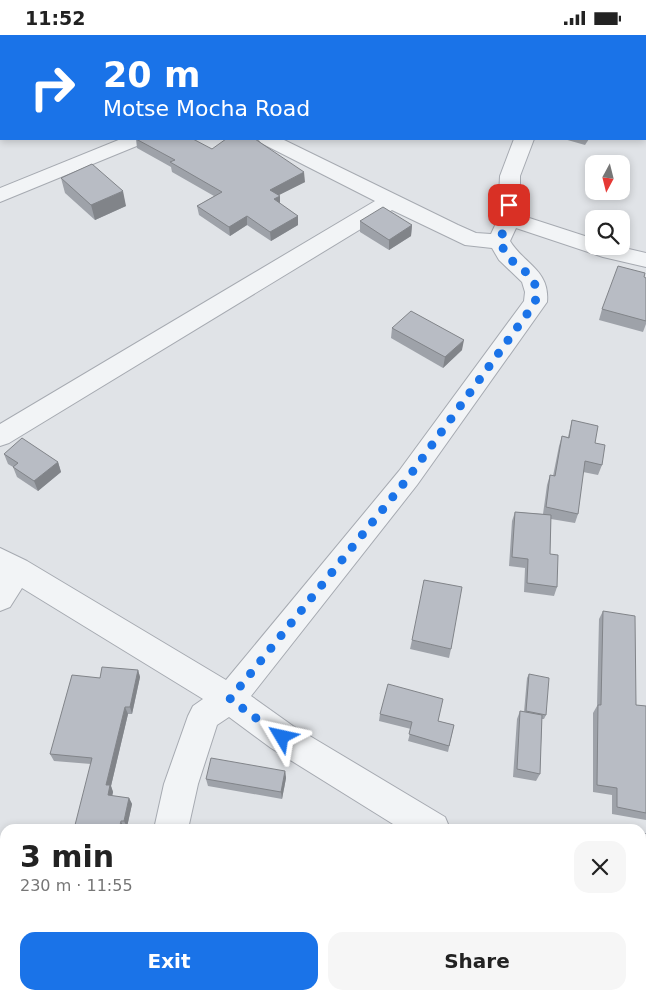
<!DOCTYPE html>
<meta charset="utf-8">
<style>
body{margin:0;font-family:"DejaVu Sans",sans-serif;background:#f6f6f6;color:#222;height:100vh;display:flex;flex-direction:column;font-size:19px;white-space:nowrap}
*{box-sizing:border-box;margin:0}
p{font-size:16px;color:#767676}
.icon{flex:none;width:28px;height:28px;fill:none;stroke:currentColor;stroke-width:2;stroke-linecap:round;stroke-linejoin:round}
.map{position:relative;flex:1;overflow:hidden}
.sheet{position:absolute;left:0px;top:789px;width:646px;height:176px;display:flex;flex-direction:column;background:#fff;border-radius:15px 15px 0 0;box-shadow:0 2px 8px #0003}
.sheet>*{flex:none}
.guide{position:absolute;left:0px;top:0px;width:646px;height:105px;box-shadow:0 2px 8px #0003;background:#1a73e8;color:#fff;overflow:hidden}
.needle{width:32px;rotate:187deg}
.tools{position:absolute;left:585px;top:120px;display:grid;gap:10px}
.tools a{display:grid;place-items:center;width:45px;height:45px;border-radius:10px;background:#fff;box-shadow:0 2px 8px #0003;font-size:25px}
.pin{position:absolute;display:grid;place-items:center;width:42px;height:42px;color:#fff;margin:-21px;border-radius:10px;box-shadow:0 2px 8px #0006}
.me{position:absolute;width:55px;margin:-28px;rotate:306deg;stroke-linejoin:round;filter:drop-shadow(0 0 4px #0008)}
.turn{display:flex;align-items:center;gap:18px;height:105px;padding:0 20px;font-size:22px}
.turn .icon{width:65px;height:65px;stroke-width:2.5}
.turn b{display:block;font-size:35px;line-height:42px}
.round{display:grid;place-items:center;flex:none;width:52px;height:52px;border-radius:15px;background:#f6f6f6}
.summary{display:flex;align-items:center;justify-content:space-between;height:85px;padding:0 20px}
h1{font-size:30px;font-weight:700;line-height:38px}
.button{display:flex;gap:10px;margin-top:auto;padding:10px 20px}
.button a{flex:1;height:58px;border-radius:15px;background:#1a73e8;color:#fff;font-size:20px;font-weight:700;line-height:58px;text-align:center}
.button a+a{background:#f6f6f6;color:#222}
.status{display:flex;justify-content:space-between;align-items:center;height:35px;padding:0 25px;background:#fff;direction:ltr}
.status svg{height:14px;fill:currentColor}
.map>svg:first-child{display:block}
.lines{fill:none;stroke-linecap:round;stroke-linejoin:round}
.minor-casing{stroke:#a6aab1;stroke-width:2}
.minor{fill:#f2f4f6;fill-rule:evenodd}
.wall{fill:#9ea2a9}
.shaded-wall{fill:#818489}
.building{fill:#b8bcc4;stroke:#818489}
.route{stroke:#1a73e8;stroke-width:9;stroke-dasharray:0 16.2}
</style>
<div class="status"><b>11:52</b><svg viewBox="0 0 49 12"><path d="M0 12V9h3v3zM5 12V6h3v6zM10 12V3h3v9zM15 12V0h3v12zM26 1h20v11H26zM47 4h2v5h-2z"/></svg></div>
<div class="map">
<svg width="646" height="964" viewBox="0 0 646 964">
<rect width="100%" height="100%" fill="#e0e3e7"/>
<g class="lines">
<!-- minor casing -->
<g class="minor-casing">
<g id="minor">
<rect x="99" y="0" width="18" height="1"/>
<path d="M121 104H147L144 108 0 167V153Z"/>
<path d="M258 104H282L458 190 476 198 491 199 498 184 500 141 514 104H534L520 141V180L594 204V211H616L646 218V232L603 222 516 193 510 206C524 229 550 235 547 267L417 450 251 661 293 691 445 782 450 794H401L271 713 229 682 217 690 198 749 188 794H154L164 749 188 681 193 671 203 664 22 553 10 572 0 576V513L27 526 226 645 399 436 524 266 525 257 522 247 499 225 492 213 465 210 392 175 9 408 0 411V389L375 166 261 108Z"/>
<rect x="641" y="799" width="5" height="34"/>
<path d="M123 960H161L160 964H122Z"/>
<rect x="388" y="960" width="38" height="4"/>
<path d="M552 960H591L593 964H554Z"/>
</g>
</g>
<!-- minor -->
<use href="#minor" class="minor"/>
</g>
<!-- wall -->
<g class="wall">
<path d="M136 104 212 114 305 147 279 160 280 169 298 181V190L271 206 247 190 230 201 199 180 197 171 214 161 172 137 171 132 137 113Z"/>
<path d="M564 104H589L585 110Z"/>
<path d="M61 143 126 171 95 185 65 158Z"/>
<path d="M360 186 412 190 411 201 389 215 360 197Z"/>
<path d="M646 243V289L643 297 599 285 602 274Z"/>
<path d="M392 293 462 315 443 333 391 303Z"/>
<path d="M572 385 595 408 602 430 598 440 583 437 578 479 575 488 551 484 550 519 557 552 554 561 524 557 525 533 509 531 512 486 515 477 543 479 547 450 550 440 553 441 559 411 562 401 568 402Z"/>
<path d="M4 419 58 427 61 437 38 456 17 442 13 432 8 429Z"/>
<path d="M603 576 636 670 646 671V785L612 779V760L593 757V678L597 671 599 584Z"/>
<path d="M412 605 451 614 449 623 410 614Z"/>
<path d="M138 635 140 642 132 679H128L111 751 113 757 112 761 129 763 132 769 127 792H124L91 729 54 726 50 719 100 643Z"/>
<path d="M529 639 546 680 544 684H542L540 739 536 746 513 742 517 684 520 676 524 677 527 643Z"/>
<path d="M380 679 438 686 454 690 448 717 408 706 411 694 379 686Z"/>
<path d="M285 736 286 743 282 764 208 751 206 744Z"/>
<path d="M0 906 73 964H0Z"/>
<path d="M632 960H641L646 964H635Z"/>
</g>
<!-- shaded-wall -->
<g class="shaded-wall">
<path d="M304 137 305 147 271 164 270 155Z"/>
<path d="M123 156 126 171 95 185 91 170Z"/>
<path d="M280 161V170L274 164Z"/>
<path d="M247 181V190L230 201 229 192Z"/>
<path d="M298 181V190L271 206 270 197Z"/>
<path d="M412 190 411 201 389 215V205Z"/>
<path d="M464 305 462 315 443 333 445 322Z"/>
<path d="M58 427 61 437 38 456 34 446Z"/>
<path d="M138 635 140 642 132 679 130 672Z"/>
<path d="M125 672 128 679 111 751 113 757 111 766 108 760 106 750Z"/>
<path d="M285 736 286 743 282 764 281 757Z"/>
<path d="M129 763 132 769 127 792 124 786Z"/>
<path d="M121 786 124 792 123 794H119Z"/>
<path d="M68 960H74L73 964H67Z"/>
</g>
<!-- building -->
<g class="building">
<path d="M344 0H444L448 1H342Z"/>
<path d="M498 0H521L524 1H496Z"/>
<path d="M136 104H193L212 114 226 104H255L304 137 270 155 280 161 274 164 298 181 270 197 247 181 229 192 197 171 222 157 170 127 175 125Z"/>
<path d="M92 129 123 156 91 170 61 143Z"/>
<path d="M383 172 412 190 389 205 360 186Z"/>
<path d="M618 231 645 238 644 242 646 243V286L602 274Z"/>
<path d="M411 276 464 305 445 322 392 293Z"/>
<path d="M572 385 598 391 595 408 605 410 602 430 585 426 578 479 546 472 550 440 555 441 562 401 569 403Z"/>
<path d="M22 403 58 427 34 446 13 432 18 428 4 419Z"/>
<path d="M515 477 551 480 550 519 558 520 557 552 527 548 528 524 512 522Z"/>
<path d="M424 545 462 552 451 614 412 605Z"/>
<path d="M603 576 635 581 636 670 646 671V778L617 772V753L597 750 598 670H601Z"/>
<path d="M102 632 138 635 130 672H125L106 750H110L108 760 129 763 124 786H121L119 794H74L92 723 50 719 72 640 100 643Z"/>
<path d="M529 639 549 643 546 680 526 676Z"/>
<path d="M388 649 443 664 438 686 454 690 449 711 409 699 412 687 380 679Z"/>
<path d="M520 676 542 680 540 739 517 734Z"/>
<path d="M211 723 285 736 281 757 206 744Z"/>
<path d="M0 906 5 907V960H68L67 964H35L0 960Z"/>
<path d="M646 946V964H643L641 960V949Z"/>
</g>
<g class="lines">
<!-- route -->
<path class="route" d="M282 702 230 664 408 443 535 268C541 238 521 238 507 220 504 216 502 210 499 206L509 184V170"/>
</g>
</svg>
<div class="tools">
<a><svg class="needle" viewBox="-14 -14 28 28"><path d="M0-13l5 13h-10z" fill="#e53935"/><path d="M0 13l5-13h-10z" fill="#767676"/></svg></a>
<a><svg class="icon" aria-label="search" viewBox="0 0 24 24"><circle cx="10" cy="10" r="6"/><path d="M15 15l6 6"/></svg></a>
</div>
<div class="pin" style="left:509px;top:170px;background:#d93025"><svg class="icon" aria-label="arrive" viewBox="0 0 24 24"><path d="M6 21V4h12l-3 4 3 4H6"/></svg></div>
<svg class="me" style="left:282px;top:702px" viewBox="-20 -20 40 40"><path d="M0-17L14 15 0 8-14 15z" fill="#1a73e8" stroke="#fff" stroke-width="4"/></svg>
<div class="guide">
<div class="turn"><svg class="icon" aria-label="right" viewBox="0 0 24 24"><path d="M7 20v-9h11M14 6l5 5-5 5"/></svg><div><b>20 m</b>Motse Mocha Road</div></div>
</div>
<section class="sheet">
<div class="summary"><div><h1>3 min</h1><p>230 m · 11:55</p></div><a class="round"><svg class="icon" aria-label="close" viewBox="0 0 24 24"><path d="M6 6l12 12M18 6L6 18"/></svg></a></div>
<div class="button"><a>Exit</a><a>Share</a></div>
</section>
</div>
